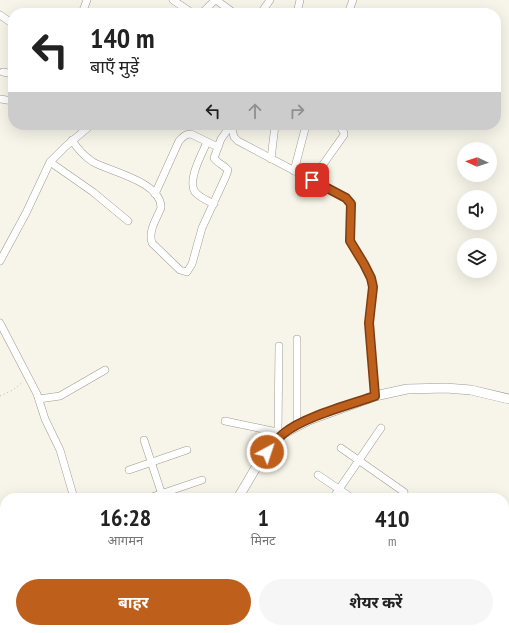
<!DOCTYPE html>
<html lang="hi">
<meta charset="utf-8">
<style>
body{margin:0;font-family:"PT Sans Narrow","Noto Sans Devanagari",sans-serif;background:#f6f6f6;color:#222;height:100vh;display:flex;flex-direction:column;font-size:15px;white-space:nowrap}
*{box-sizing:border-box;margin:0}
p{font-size:13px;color:#767676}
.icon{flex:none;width:22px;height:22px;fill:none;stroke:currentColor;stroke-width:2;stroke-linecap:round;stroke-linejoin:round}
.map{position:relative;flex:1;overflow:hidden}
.sheet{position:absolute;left:0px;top:493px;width:509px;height:140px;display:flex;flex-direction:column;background:#fff;border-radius:16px 16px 0 0;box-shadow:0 4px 16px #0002}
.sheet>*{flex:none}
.hud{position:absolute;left:8px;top:8px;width:493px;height:122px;border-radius:16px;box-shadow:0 4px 16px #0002;background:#fff;color:#222;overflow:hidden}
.needle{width:26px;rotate:274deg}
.buttons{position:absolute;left:457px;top:142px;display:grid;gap:8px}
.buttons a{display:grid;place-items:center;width:40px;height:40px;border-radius:50%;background:#fff;box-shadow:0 4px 16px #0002;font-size:20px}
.pin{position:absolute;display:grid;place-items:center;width:34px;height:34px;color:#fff;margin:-17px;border-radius:8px;box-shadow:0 2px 6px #0006}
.me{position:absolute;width:44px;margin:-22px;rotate:40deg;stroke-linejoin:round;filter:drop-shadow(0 0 3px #0008)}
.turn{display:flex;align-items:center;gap:14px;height:84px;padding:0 16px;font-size:18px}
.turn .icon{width:52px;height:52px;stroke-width:2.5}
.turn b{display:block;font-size:28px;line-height:34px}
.lanes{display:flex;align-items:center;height:38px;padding:0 16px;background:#0003;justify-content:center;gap:20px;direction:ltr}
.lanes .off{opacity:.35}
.eta{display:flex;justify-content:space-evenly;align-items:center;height:68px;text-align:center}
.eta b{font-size:24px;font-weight:700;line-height:28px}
.action{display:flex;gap:8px;margin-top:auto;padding:8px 16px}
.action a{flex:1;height:46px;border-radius:24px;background:#bf5f1c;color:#fff;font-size:16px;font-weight:700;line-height:46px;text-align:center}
.action a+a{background:#f6f6f6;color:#222}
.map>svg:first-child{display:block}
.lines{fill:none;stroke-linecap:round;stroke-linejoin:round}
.street-casing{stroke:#9e9b90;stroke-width:8}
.secondary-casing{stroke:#9e9b90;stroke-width:10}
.path{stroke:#b7b5ac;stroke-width:1;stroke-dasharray:1 3;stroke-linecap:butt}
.street{stroke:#fff;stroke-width:7}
.secondary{stroke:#fff;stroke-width:9}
.route-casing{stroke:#7c3e12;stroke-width:10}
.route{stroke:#bf5f1c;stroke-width:7}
</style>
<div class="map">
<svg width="509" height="633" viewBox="0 0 509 633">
<rect width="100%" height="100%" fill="#f7f4e9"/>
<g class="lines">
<!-- street casing -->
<g class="street-casing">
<g id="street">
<path d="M173 0 192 13"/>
<path d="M216 0 234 13"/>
<path d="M82 13 87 0"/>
<path d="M202 13 215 0"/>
<path d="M261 13 270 0"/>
<path d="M297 13 300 0"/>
<path d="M348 13 353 0"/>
<path d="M0 15 13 24"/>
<path d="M3 72 13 74"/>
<path d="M0 99 13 101"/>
<path d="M231 125 234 137 238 141 346 198 351 204 350 241 364 264 371 278 373 287 369 323 375 396"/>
<path d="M72 140C78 150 84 156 93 162 111 172 162 182 161 208 156 220 148 231 152 243L180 270 187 272 192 264 202 228 226 176 228 170C224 165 217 163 214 158L221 139 231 125"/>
<path d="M207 142C202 154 187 180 195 192 199 197 208 201 214 204"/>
<path d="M271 159 275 125"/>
<path d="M50 162 93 192 128 221"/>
<path d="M294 171 306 125"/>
<path d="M312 180 344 135V133L339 125"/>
<path d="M155 194 179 141C183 137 185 134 191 134L218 147"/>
<path d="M0 261 26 213 50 162 65 147 91 125"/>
<path d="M0 323 37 394 45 419 60 450 74 498"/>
<path d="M297 339V426"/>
<path d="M39 399 60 396 105 370"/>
<path d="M225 421 282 433"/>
<path d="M278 432 279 346"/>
<path d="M144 440 163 498"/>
<path d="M341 448 404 492"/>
<path d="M129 470 187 450"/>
<path d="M318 475 352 498"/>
<path d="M149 498 202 480"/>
<path d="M333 498 381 428"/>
<path d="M0 550 2 561H0"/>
<path d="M93 628 97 633"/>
</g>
</g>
<!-- secondary casing -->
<g class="secondary-casing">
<g id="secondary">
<path d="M238 498 258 464 275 441 284 433 309 420 375 396 407 389 446 388 471 390 509 399"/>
<path d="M0 625 5 623"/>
</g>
</g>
<!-- path -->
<path class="path" d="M0 396 13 390 23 382"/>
<!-- street -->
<use href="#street" class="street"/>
<!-- secondary -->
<use href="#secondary" class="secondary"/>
</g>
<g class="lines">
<!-- route casing -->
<g class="route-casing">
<path id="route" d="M267 452C272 446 277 439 283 434 303 417 349 405 375 396L369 323 373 287 371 278 364 264 350 241 351 204 346 198 312 180"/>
</g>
<!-- route -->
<use href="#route" class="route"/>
</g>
</svg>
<div class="buttons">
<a><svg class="needle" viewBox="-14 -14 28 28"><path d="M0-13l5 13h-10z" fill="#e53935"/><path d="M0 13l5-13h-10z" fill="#767676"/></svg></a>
<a><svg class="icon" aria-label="sound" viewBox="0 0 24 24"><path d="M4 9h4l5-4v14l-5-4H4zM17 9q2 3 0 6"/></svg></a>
<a><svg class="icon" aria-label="layers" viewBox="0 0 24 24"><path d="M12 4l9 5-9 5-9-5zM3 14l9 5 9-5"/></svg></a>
</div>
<div class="pin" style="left:312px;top:180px;background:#d93025"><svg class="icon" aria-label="arrive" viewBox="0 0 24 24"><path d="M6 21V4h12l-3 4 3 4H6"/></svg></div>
<svg class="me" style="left:267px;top:452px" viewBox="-20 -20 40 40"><circle r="17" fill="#bf5f1c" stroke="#fff" stroke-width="3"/><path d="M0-11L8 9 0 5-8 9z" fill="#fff"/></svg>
<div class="hud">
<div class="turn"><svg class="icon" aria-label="left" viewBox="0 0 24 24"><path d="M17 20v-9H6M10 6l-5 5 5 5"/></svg><div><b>140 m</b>बाएँ मुड़ें</div></div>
<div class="lanes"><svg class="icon" aria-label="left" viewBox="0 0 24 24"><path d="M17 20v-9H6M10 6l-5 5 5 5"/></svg><svg class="icon off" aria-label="ahead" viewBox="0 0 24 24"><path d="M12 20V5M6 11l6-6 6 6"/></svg><svg class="icon off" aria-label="right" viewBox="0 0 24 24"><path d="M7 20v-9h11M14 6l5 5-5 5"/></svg></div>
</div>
<section class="sheet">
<div class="eta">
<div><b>16:28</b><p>आगमन</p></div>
<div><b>1</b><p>मिनट</p></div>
<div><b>410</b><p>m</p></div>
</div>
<div class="action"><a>बाहर</a><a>शेयर करें</a></div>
</section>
</div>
